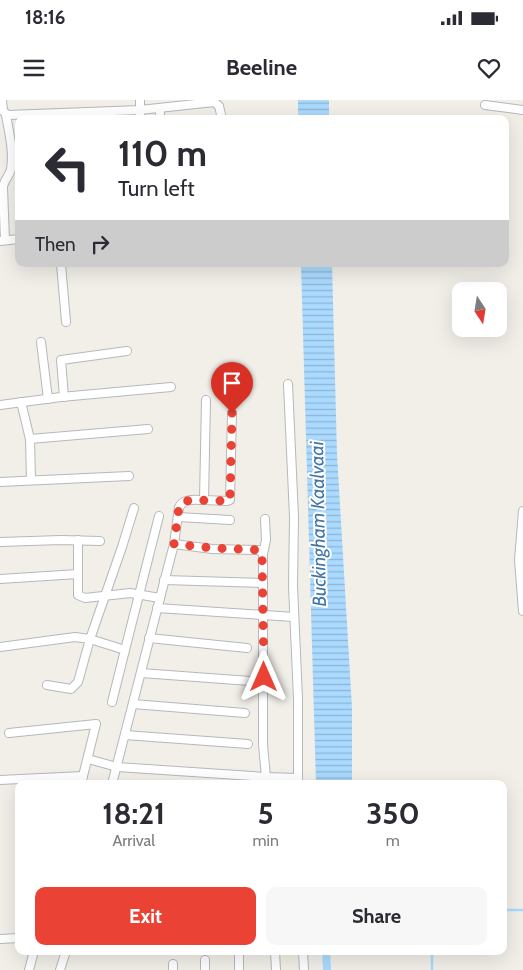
<!DOCTYPE html>
<style>
body{margin:0;font-family:Cabin,sans-serif;background:#f7f7f7;color:#2b2b33;height:100vh;display:flex;flex-direction:column;font-size:19px;white-space:nowrap}
*{box-sizing:border-box;margin:0}
p{font-size:16px;color:#7c7c81}
.icon{flex:none;width:28px;height:28px;fill:none;stroke:currentColor;stroke-width:2;stroke-linecap:round;stroke-linejoin:round}
.map{position:relative;flex:1;overflow:hidden}
.panel{position:absolute;left:15px;top:680px;width:492px;height:175px;display:flex;flex-direction:column;background:#fff;border-radius:10px;box-shadow:0 5px 20px #0002}
.panel>*{flex:none}
.guide{position:absolute;left:15px;top:15px;width:494px;height:152px;border-radius:10px;box-shadow:0 5px 20px #0002;background:#fff;color:#2b2b33;overflow:hidden}
.needle{width:32px;rotate:168deg}
.buttons{position:absolute;left:452px;top:182px;display:grid;gap:10px}
.buttons a{display:grid;place-items:center;width:55px;height:55px;border-radius:10px;background:#fff;box-shadow:0 5px 20px #0002;font-size:25px}
.pin{position:absolute;display:grid;place-items:center;width:42px;height:42px;color:#fff;margin:-51px -21px;border-radius:50% 50% 50% 0;rotate:-45deg;box-shadow:0 0 5px #0007}
.pin .icon{rotate:45deg}
.me{position:absolute;width:55px;margin:-28px;rotate:0deg;stroke-linejoin:round;filter:drop-shadow(0 0 4px #0008)}
.turn{display:flex;align-items:center;gap:18px;height:105px;padding:0 20px;font-size:22px}
.turn .icon{width:65px;height:65px;stroke-width:2.5}
.turn b{display:block;font-size:35px;line-height:42px}
.then{display:flex;align-items:center;height:48px;padding:0 20px;background:#0003;gap:10px;font-size:19px}
.eta{display:flex;justify-content:space-evenly;align-items:center;height:85px;text-align:center}
.eta b{font-size:30px;font-weight:700;line-height:35px}
.button{display:flex;gap:10px;margin-top:auto;padding:10px 20px}
.button a{flex:1;height:58px;border-radius:10px;background:#ea4335;color:#fff;font-size:20px;font-weight:700;line-height:58px;text-align:center}
.button a+a{background:#f7f7f7;color:#2b2b33}
.status{display:flex;justify-content:space-between;align-items:center;height:35px;padding:0 25px;background:#fff;direction:ltr}
.status svg{height:14px;fill:currentColor}
header{display:flex;justify-content:space-between;align-items:center;height:65px;padding:0 20px;background:#fff;font-size:22px;font-weight:700}
.map>svg:first-child{display:block}
.water{fill:url(#water-rules)}
.lines{fill:none;stroke-linecap:round;stroke-linejoin:round}
.stream{stroke:#aadaff;stroke-width:2.5}
.canal{stroke:#aadaff;stroke-width:8}
.minor-casing{stroke:#b5b8bc;stroke-width:10}
.minor{stroke:#fff;stroke-width:8}
.route{stroke:#ea4335;stroke-width:9;stroke-dasharray:0 16.2}
.labels{text-anchor:middle;dominant-baseline:central;stroke-width:4;stroke-linejoin:round;paint-order:stroke}
.water-label{font-size:19px;font-style:italic;fill:#4174aa;stroke:#fff}
</style>
<div class="status"><b>18:16</b><svg viewBox="0 0 49 12"><path d="M0 12V9h3v3zM5 12V6h3v6zM10 12V3h3v9zM15 12V0h3v12zM26 1h20v11H26zM47 4h2v5h-2z"/></svg></div>
<header><svg class="icon" aria-label="menu" viewBox="0 0 24 24"><path d="M4 6h16M4 12h16M4 18h16"/></svg>Beeline<svg class="icon" aria-label="heart" viewBox="0 0 24 24"><path d="M12 20l-8-8c-3-5 5-10 8-4 3-6 11-1 8 4z"/></svg></header>
<div class="map">
<svg width="523" height="870" viewBox="0 0 523 870">
<defs>
<pattern id="water-rules" width="6" height="5" patternUnits="userSpaceOnUse" patternTransform="scale(1.25)"><rect width="6" height="5" fill="#aadaff"/><path d="M0 2.5h6" fill="none" stroke="#8eb4d2"/></pattern>
</defs>
<rect width="100%" height="100%" fill="#f1efe8"/>
<!-- water -->
<g class="water">
<rect x="298" y="0" width="31" height="19"/>
<path d="M301 164H332L337 354 352 608V684H316Z"/>
</g>
<g class="lines">
<!-- stream -->
<g class="stream">
<path d="M504 810H523"/>
<path d="M432 851V870"/>
</g>
<!-- canal -->
<path class="canal" d="M326 851 327 870"/>
<!-- minor casing -->
<g class="minor-casing">
<g id="minor">
<path d="M2 0 3 11 8 15 140 10 214 2 219 6 222 19"/>
<path d="M140 0V19"/>
<path d="M485 5 523 10"/>
<path d="M160 19V8"/>
<path d="M5 140 3 87C4 80 10 75 11 69 14 51 9 32 6 15"/>
<path d="M0 141 19 139"/>
<path d="M61 164 66 222"/>
<path d="M41 242 48 299"/>
<path d="M288 284 294 417 293 486 298 599V684"/>
<path d="M64 297 61 260 127 251"/>
<path d="M21 302 30 339 31 380"/>
<path d="M0 305 61 297 171 287"/>
<path d="M30 339 148 329"/>
<path d="M0 382 129 376"/>
<path d="M204 400 227 401 230 400 232 313"/>
<path d="M523 411 519 460 523 511"/>
<path d="M178 417 230 420"/>
<path d="M78 440V495L85 498 130 493 160 498"/>
<path d="M0 442 61 440 100 441"/>
<path d="M174 444 212 449 259 450 263 454V645L266 677 298 678"/>
<path d="M263 454 266 440 265 419"/>
<path d="M0 479 78 474"/>
<path d="M164 480 263 483"/>
<path d="M157 508 294 517"/>
<path d="M149 538 247 548"/>
<path d="M0 547 75 537 90 539 125 550 159 416"/>
<path d="M141 573 250 581"/>
<path d="M47 585 71 589 78 582 90 539 122 447 134 408"/>
<path d="M112 602 125 550"/>
<path d="M133 604 245 613"/>
<path d="M9 633 96 624 81 684"/>
<path d="M125 635 248 644"/>
<path d="M88 659 117 667 266 677V684"/>
<path d="M0 680 83 676"/>
<path d="M112 684 174 444 179 407C184 398 194 400 204 400L206 300"/>
<path d="M0 839 19 838"/>
<path d="M239 851V870"/>
<path d="M275 851 276 870"/>
<path d="M303 851 304 870"/>
<path d="M205 860V870"/>
<path d="M173 864V870"/>
<path d="M29 870 34 851"/>
<path d="M60 870 66 851"/>
</g>
</g>
<!-- minor -->
<use href="#minor" class="minor"/>
</g>
<g class="lines">
<!-- route -->
<path class="route" d="M232 313 230 400 227 401 190 400 181 403 179 407 174 444 212 448 259 450 262 454 264 577"/>
</g>
<g class="labels">
<!-- water labels -->
<g class="water-label">
<text transform="translate(318 424) rotate(-91)">Buckingham Kaalvaai</text>
</g>
</g>
</svg>
<div class="buttons">
<a><svg class="needle" viewBox="-14 -14 28 28"><path d="M0-13l5 13h-10z" fill="#e53935"/><path d="M0 13l5-13h-10z" fill="#7c7c81"/></svg></a>
</div>
<div class="pin" style="left:232px;top:313px;background:#d93025"><svg class="icon" aria-label="arrive" viewBox="0 0 24 24"><path d="M6 21V4h12l-3 4 3 4H6"/></svg></div>
<svg class="me" style="left:264px;top:577px" viewBox="-20 -20 40 40"><path d="M0-17L14 15 0 8-14 15z" fill="#ea4335" stroke="#fff" stroke-width="4"/></svg>
<div class="guide">
<div class="turn"><svg class="icon" aria-label="left" viewBox="0 0 24 24"><path d="M17 20v-9H6M10 6l-5 5 5 5"/></svg><div><b>110 m</b>Turn left</div></div>
<div class="then">Then<svg class="icon" aria-label="right" viewBox="0 0 24 24"><path d="M7 20v-9h11M14 6l5 5-5 5"/></svg></div>
</div>
<section class="panel">
<div class="eta">
<div><b>18:21</b><p>Arrival</p></div>
<div><b>5</b><p>min</p></div>
<div><b>350</b><p>m</p></div>
</div>
<div class="button"><a>Exit</a><a>Share</a></div>
</section>
</div>
